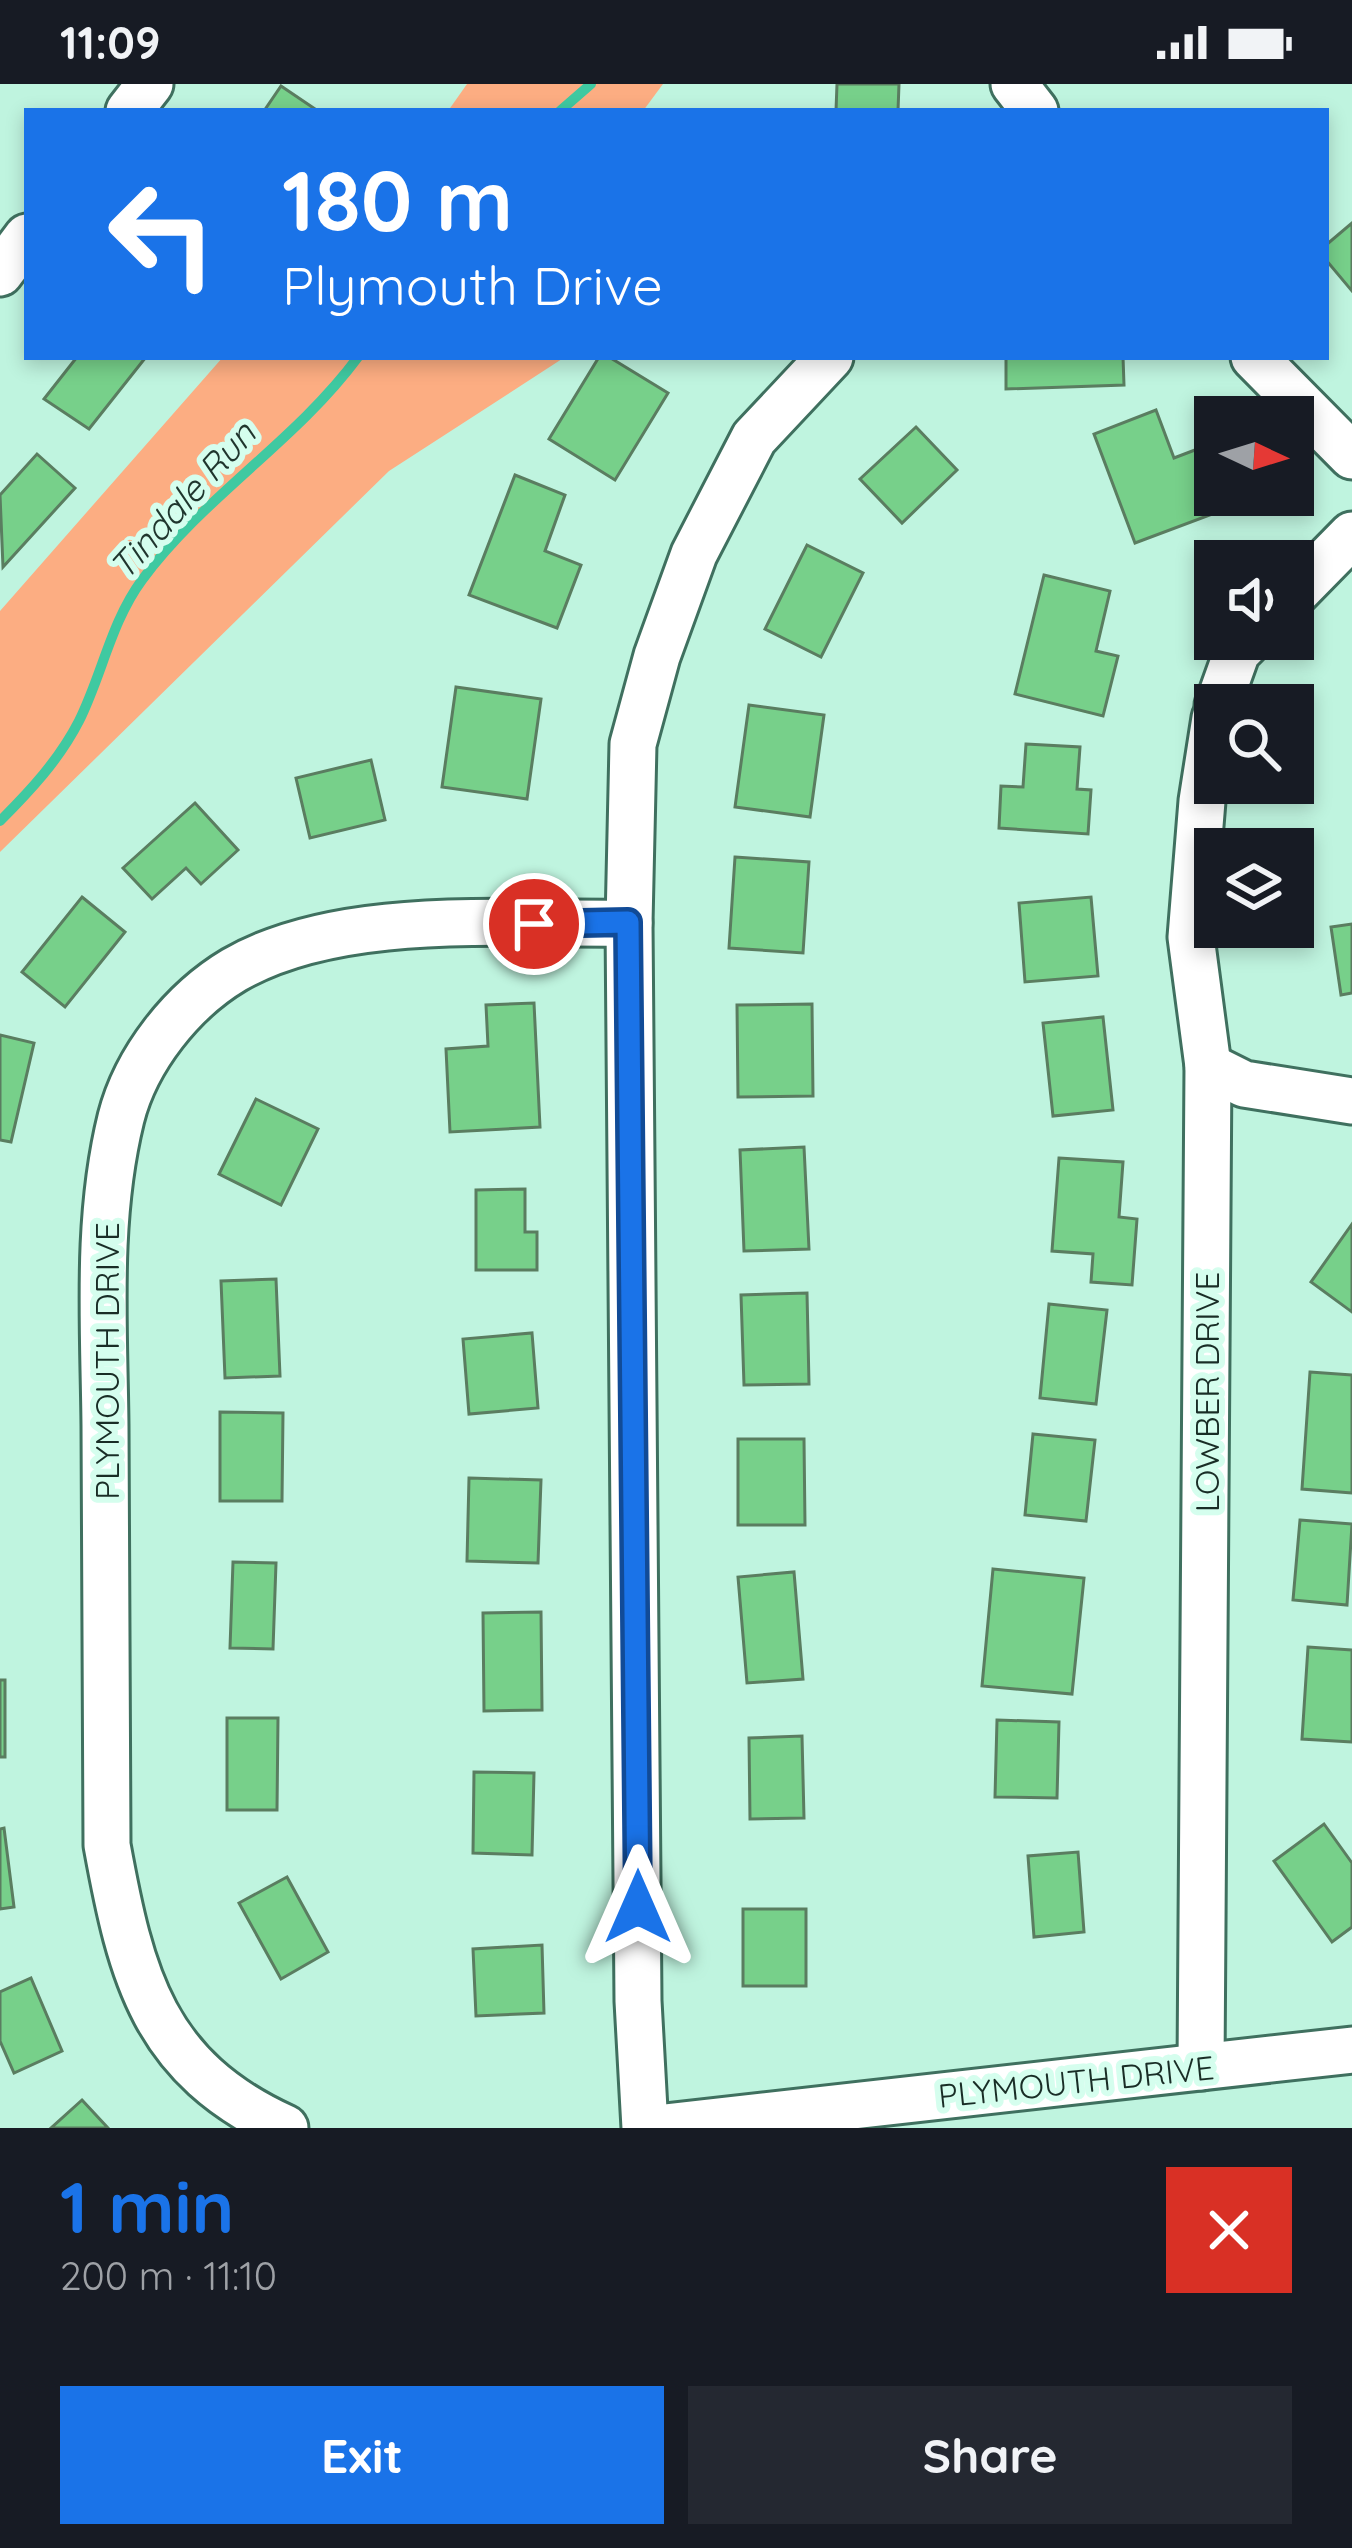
<!DOCTYPE html>
<meta charset="utf-8">
<style>
body{margin:0;font-family:Quicksand,sans-serif;background:#242831;color:#f1f3f6;height:100vh;display:flex;flex-direction:column;font-size:45px;white-space:nowrap}
*{box-sizing:border-box;margin:0}
p{font-size:39px;color:#9ea1a6}
.icon{flex:none;width:66px;height:66px;fill:none;stroke:currentColor;stroke-width:2;stroke-linecap:round;stroke-linejoin:round}
.map{position:relative;height:2044px;overflow:hidden}
.details{display:flex;flex-direction:column;background:#171b24;flex:1}
.details>*{flex:none}
.top-card{position:absolute;left:24px;top:24px;width:1305px;height:252px;border-radius:0px;box-shadow:0 6px 18px #0003;background:#1a73e8;color:#fff;overflow:hidden}
.needle{width:78px;rotate:94deg}
.controls{position:absolute;left:1194px;top:312px;display:grid;gap:24px}
.controls a{display:grid;place-items:center;width:120px;height:120px;border-radius:0px;background:#171b24;box-shadow:0 6px 18px #0003;font-size:60px}
.pin{position:absolute;display:grid;place-items:center;width:102px;height:102px;color:#fff;margin:-51px;border:6px solid #fff;border-radius:50%;box-shadow:0 3px 12px #0007}
.me{position:absolute;width:132px;margin:-66px;rotate:0deg;stroke-linejoin:round;filter:drop-shadow(0 0 9px #0008)}
.turn{display:flex;align-items:center;gap:42px;height:252px;padding:0 60px;font-size:54px}
.turn .icon{width:156px;height:156px;stroke-width:2.5}
.turn b{display:block;font-size:84px;line-height:102px}
.round{display:grid;place-items:center;flex:none;width:126px;height:126px;border-radius:0px;background:#242831}
.headline{display:flex;align-items:center;justify-content:space-between;height:204px;padding:0 60px}
h1{font-size:72px;font-weight:800;line-height:90px;color:#1a73e8}
.button{display:flex;gap:24px;margin-top:auto;padding:24px 60px}
.button a{flex:1;height:138px;border-radius:0px;background:#1a73e8;color:#fff;font-size:48px;font-weight:800;line-height:138px;text-align:center}
.button a+a{background:#242831;color:#f1f3f6}
.status{display:flex;justify-content:space-between;align-items:center;height:84px;padding:0 60px;background:#171b24;direction:ltr}
.status svg{height:33px;fill:currentColor}
.map>svg:first-child{display:block}
.green{fill:#fcad82}
.lines{fill:none;stroke-linecap:round;stroke-linejoin:round}
.stream{stroke:#3fc9a1;stroke-width:10}
.building{fill:#77d08a;stroke:#5a7d60;stroke-width:3}
.minor-casing{stroke:#3f705f;stroke-width:51}
.minor{stroke:#fff;stroke-width:45}
.route-casing{stroke:#114b97;stroke-width:30}
.route{stroke:#1a73e8;stroke-width:21}
.labels{text-anchor:middle;dominant-baseline:central;stroke-width:12;stroke-linejoin:round;paint-order:stroke}
.street-label{font-size:33px;fill:#192d26;stroke:#d5feee}
.water-label{font-size:36px;font-style:italic;fill:#1f352d;stroke:#d5feee}
</style>
<div class="status"><b>11:09</b><svg viewBox="0 0 49 12"><path d="M0 12V9h3v3zM5 12V6h3v6zM10 12V3h3v9zM15 12V0h3v12zM26 1h20v11H26zM47 4h2v5h-2z"/></svg></div>
<div class="map">
<svg width="1352" height="2044" viewBox="0 0 1352 2044">
<rect width="100%" height="100%" fill="#bff4df"/>
<!-- green -->
<g class="green">
<path d="M467 0H663L643 27H448Z"/>
<path d="M223 273H565L389 387 0 768V527Z"/>
</g>
<g class="lines">
<!-- stream -->
<g class="stream">
<path d="M560 27 591 0"/>
<path d="M0 737C30 707 59 676 79 637 102 591 111 538 142 496 204 412 296 357 358 273"/>
</g>
</g>
<!-- building -->
<g class="building">
<path d="M837 0H899L898 27H836Z"/>
<path d="M281 2 318 27H264Z"/>
<path d="M1352 139V207L1326 176V161Z"/>
<path d="M77 273H146L89 345 44 315Z"/>
<path d="M599 273H609L668 309 615 396 549 355Z"/>
<path d="M1006 273H1123L1124 301 1006 305Z"/>
<path d="M1156 326 1174 374 1208 361 1215 381V411H1226L1231 423 1135 459 1094 350Z"/>
<path d="M916 343 957 386 902 439 860 395Z"/>
<path d="M37 370 75 404 3 483 0 411Z"/>
<path d="M515 391 565 411 545 467 581 481 557 544 469 511Z"/>
<path d="M807 461 863 489 821 573 765 545Z"/>
<path d="M1044 491 1110 507 1096 567 1118 572 1103 632 1015 610Z"/>
<path d="M456 603 541 615 527 715 442 703Z"/>
<path d="M749 621 824 631 810 733 735 723Z"/>
<path d="M1026 660 1080 663 1077 705 1091 706 1088 750 999 744 1001 702 1023 703Z"/>
<path d="M371 676 385 736 310 754 296 694Z"/>
<path d="M195 719 238 766 201 800 186 784 152 815 123 784Z"/>
<path d="M735 773 809 778 803 869 729 864Z"/>
<path d="M82 813 125 848 65 923 22 888Z"/>
<path d="M1091 813 1098 892 1025 898 1019 819Z"/>
<path d="M1352 840V909L1341 911 1331 843Z"/>
<path d="M534 919 540 1043 450 1048 446 965 488 962 486 921Z"/>
<path d="M812 920 813 1012 738 1013 737 921Z"/>
<path d="M1103 933 1113 1026 1053 1032 1043 939Z"/>
<path d="M0 951 34 959 11 1058 0 1056Z"/>
<path d="M256 1015 318 1045 281 1121 219 1090Z"/>
<path d="M804 1063 809 1165 744 1167 740 1066Z"/>
<path d="M1059 1074 1123 1078 1119 1133 1137 1135 1132 1201 1091 1198 1093 1170 1052 1167Z"/>
<path d="M525 1105V1148H537V1186H476V1106Z"/>
<path d="M1352 1140V1228L1311 1198Z"/>
<path d="M276 1195 280 1292 225 1294 221 1197Z"/>
<path d="M807 1209 809 1300 744 1301 741 1211Z"/>
<path d="M1049 1220 1107 1226 1096 1320 1040 1314Z"/>
<path d="M532 1249 538 1324 469 1330 463 1255Z"/>
<path d="M1310 1288 1352 1291V1409L1302 1405Z"/>
<path d="M220 1328 283 1329 282 1417H220Z"/>
<path d="M1033 1350 1095 1356 1086 1437 1025 1431Z"/>
<path d="M738 1355H804L805 1441H738Z"/>
<path d="M469 1394 541 1396 538 1479 467 1477Z"/>
<path d="M1300 1436 1352 1440 1347 1521 1293 1516Z"/>
<path d="M233 1478 276 1479 273 1565 230 1564Z"/>
<path d="M993 1485 1084 1494 1072 1610 982 1602Z"/>
<path d="M794 1488 803 1595 747 1599 738 1493Z"/>
<path d="M541 1528 542 1626 484 1627 483 1529Z"/>
<path d="M1308 1563 1352 1566V1658L1302 1655Z"/>
<rect x="0" y="1596" width="5" height="77"/>
<path d="M227 1634H278L277 1726H227Z"/>
<path d="M997 1636 1059 1638 1057 1714 995 1713Z"/>
<path d="M802 1652 804 1734 750 1735 749 1654Z"/>
<path d="M474 1688 534 1689 532 1771 473 1769Z"/>
<path d="M1324 1740 1352 1779V1843L1332 1858 1274 1777Z"/>
<path d="M4 1744 14 1823 0 1825V1745Z"/>
<path d="M1078 1768 1084 1848 1034 1853 1028 1772Z"/>
<path d="M287 1793 328 1868 281 1895 239 1819Z"/>
<rect x="743" y="1825" width="63" height="77"/>
<path d="M542 1861 544 1929 476 1932 473 1865Z"/>
<path d="M31 1894 62 1967 14 1989 0 1957V1908Z"/>
<path d="M82 2016 108 2044H51Z"/>
</g>
<g class="lines">
<!-- minor casing -->
<g class="minor-casing">
<g id="minor">
<path d="M1014 0 1035 27"/>
<path d="M129 27 150 0"/>
<path d="M0 189 27 153"/>
<path d="M1254 273 1352 372"/>
<path d="M1293 511 1352 451"/>
<path d="M1218 621 1237 568 1250 555"/>
<path d="M1208 982 1244 1000 1352 1017"/>
<path d="M1201 1983 1208 982 1191 853 1202 717 1215 634"/>
<path d="M285 2044C153 1984 131 1892 107 1761 106 1622 106 1482 105 1342 104 1240 96 1135 121 1034 136 975 182 917 234 886 341 824 509 841 629 839"/>
<path d="M645 2044 638 1917 629 839 633 660 657 572 694 470 754 354 830 273"/>
<path d="M656 2044 1352 1966"/>
</g>
</g>
<!-- minor -->
<use href="#minor" class="minor"/>
</g>
<g class="lines">
<!-- route casing -->
<g class="route-casing">
<path id="route" d="M534 840 628 838 638 1823"/>
</g>
<!-- route -->
<use href="#route" class="route"/>
</g>
<g class="labels">
<!-- street labels -->
<g class="street-label">
<text transform="translate(106 1277) rotate(-90)">PLYMOUTH DRIVE</text>
<text transform="translate(1206 1308) rotate(-90)">LOWBER DRIVE</text>
<text transform="translate(1076 1997) rotate(-6)">PLYMOUTH DRIVE</text>
</g>
<!-- water labels -->
<g class="water-label">
<text transform="translate(182 416) rotate(-48)">Tindale Run</text>
</g>
</g>
</svg>
<div class="controls">
<a><svg class="needle" viewBox="-14 -14 28 28"><path d="M0-13l5 13h-10z" fill="#e53935"/><path d="M0 13l5-13h-10z" fill="#9ea1a6"/></svg></a>
<a><svg class="icon" aria-label="sound" viewBox="0 0 24 24"><path d="M4 9h4l5-4v14l-5-4H4zM17 9q2 3 0 6"/></svg></a>
<a><svg class="icon" aria-label="search" viewBox="0 0 24 24"><circle cx="10" cy="10" r="6"/><path d="M15 15l6 6"/></svg></a>
<a><svg class="icon" aria-label="layers" viewBox="0 0 24 24"><path d="M12 4l9 5-9 5-9-5zM3 14l9 5 9-5"/></svg></a>
</div>
<div class="pin" style="left:534px;top:840px;background:#d93025"><svg class="icon" aria-label="arrive" viewBox="0 0 24 24"><path d="M6 21V4h12l-3 4 3 4H6"/></svg></div>
<svg class="me" style="left:638px;top:1823px" viewBox="-20 -20 40 40"><path d="M0-17L14 15 0 8-14 15z" fill="#1a73e8" stroke="#fff" stroke-width="4"/></svg>
<div class="top-card">
<div class="turn"><svg class="icon" aria-label="left" viewBox="0 0 24 24"><path d="M17 20v-9H6M10 6l-5 5 5 5"/></svg><div><b>180 m</b>Plymouth Drive</div></div>
</div>
</div>
<section class="details">
<div class="headline"><div><h1>1 min</h1><p>200 m · 11:10</p></div><a class="round" style="background:#d93025;color:#fff"><svg class="icon" aria-label="close" viewBox="0 0 24 24"><path d="M6 6l12 12M18 6L6 18"/></svg></a></div>
<div class="button"><a>Exit</a><a>Share</a></div>
</section>
